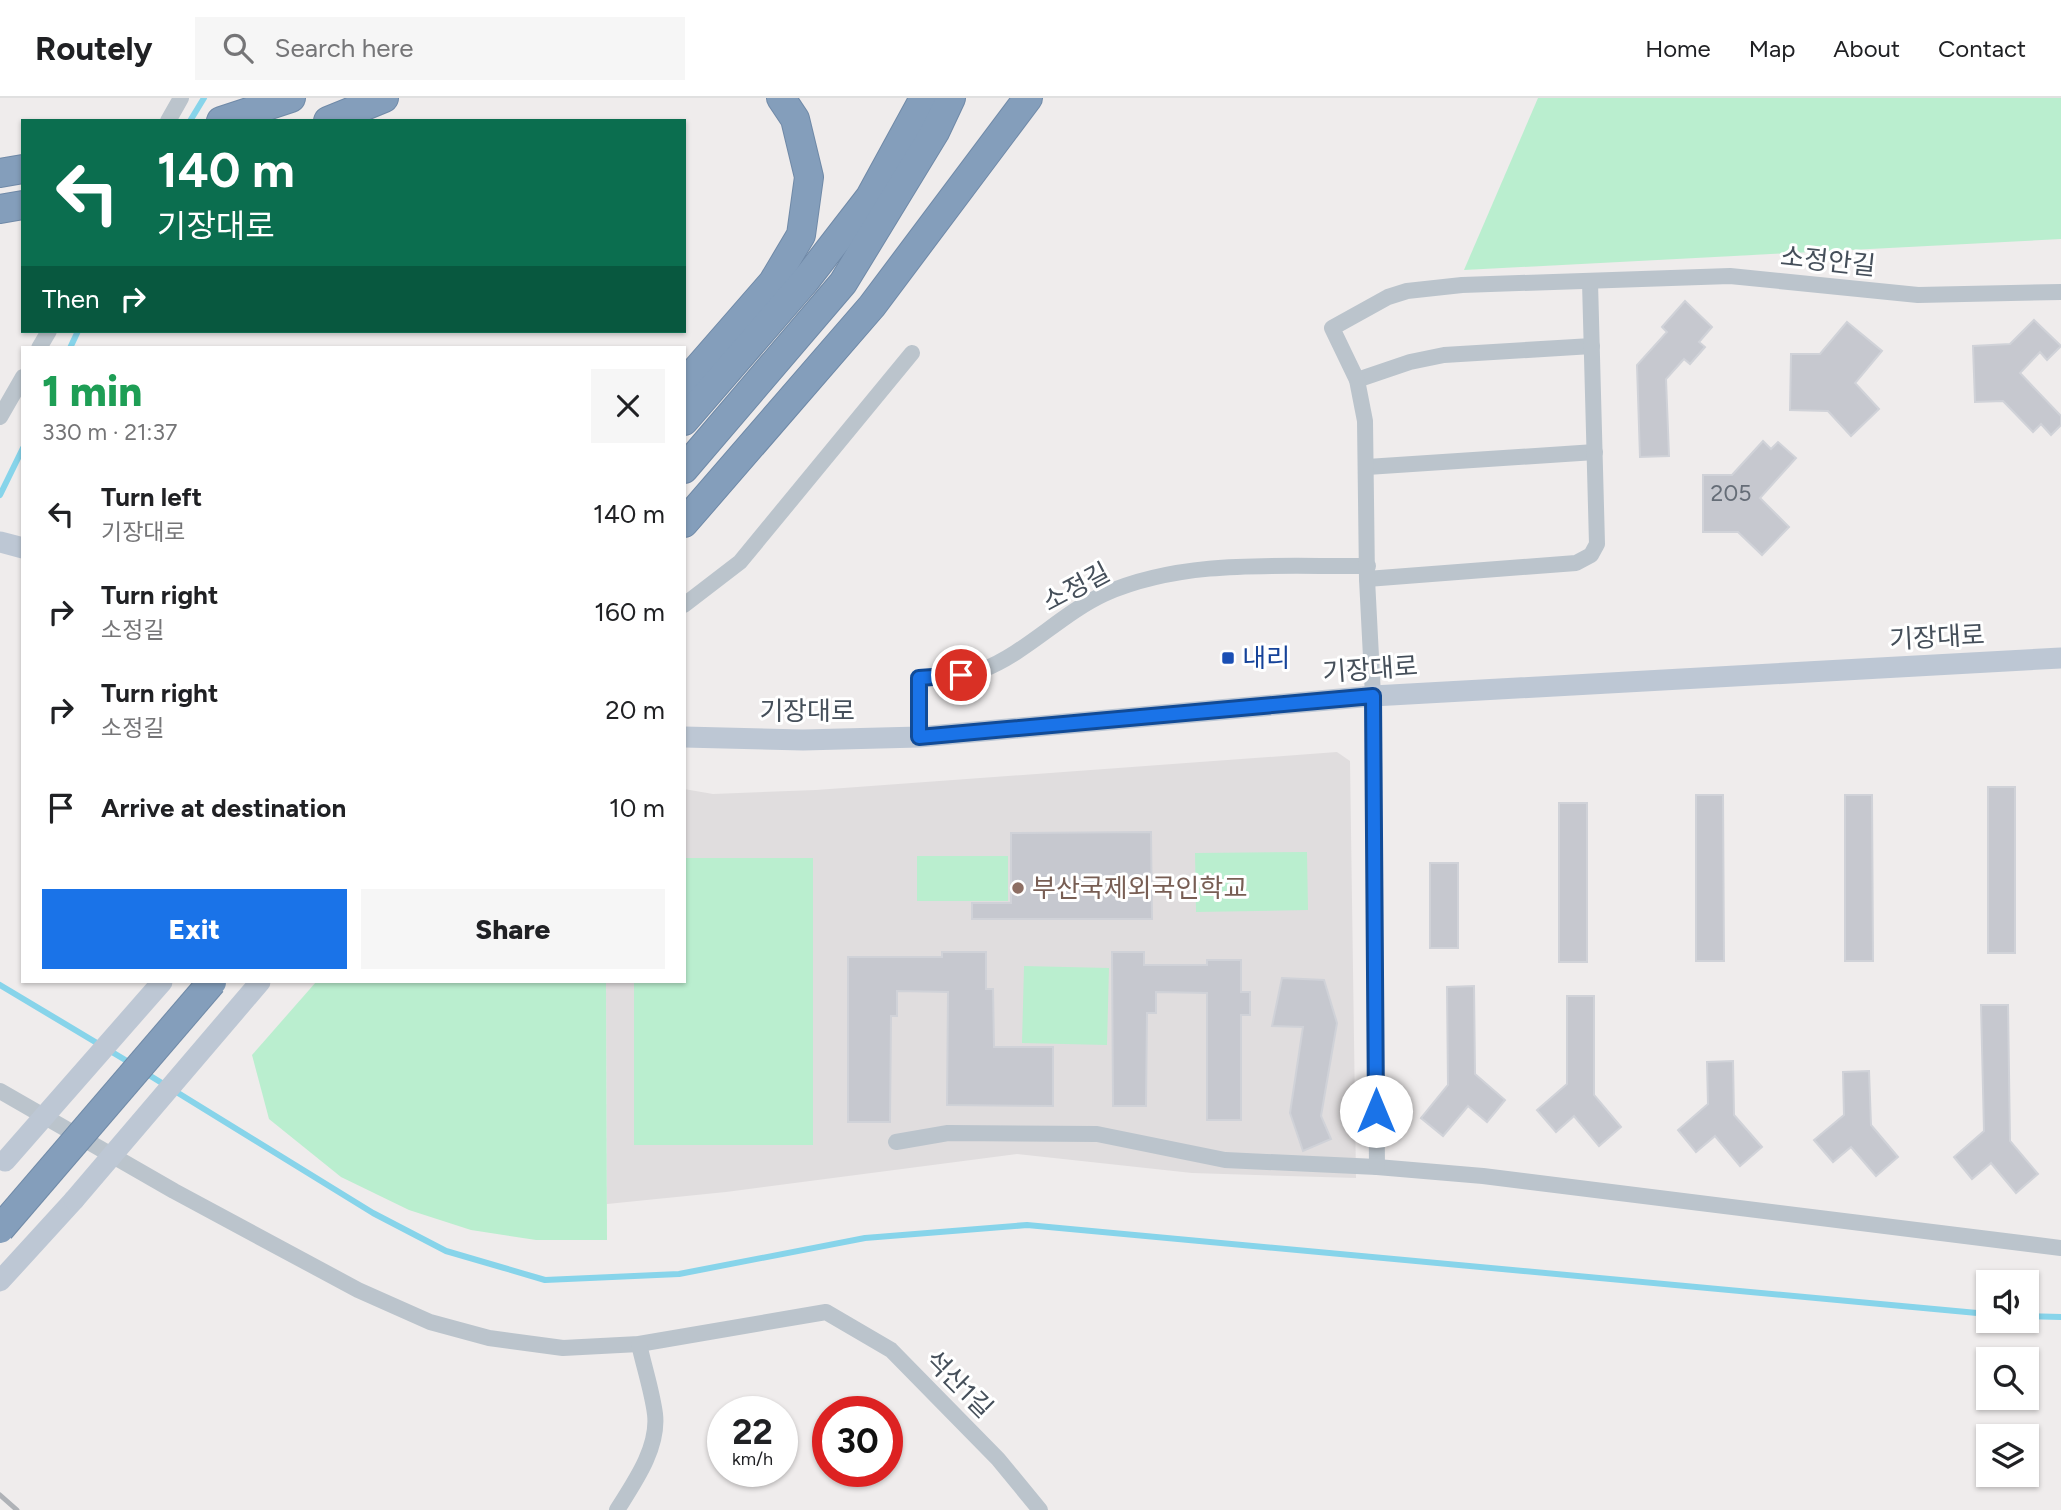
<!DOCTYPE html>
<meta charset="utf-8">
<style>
body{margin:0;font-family:Figtree,"Noto Sans KR",sans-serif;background:#f6f6f6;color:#202124;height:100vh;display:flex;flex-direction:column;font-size:26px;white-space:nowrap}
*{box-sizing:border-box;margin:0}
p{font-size:23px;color:#757577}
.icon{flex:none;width:38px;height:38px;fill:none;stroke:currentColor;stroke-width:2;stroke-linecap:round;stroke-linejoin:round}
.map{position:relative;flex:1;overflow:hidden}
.side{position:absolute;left:21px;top:248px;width:665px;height:637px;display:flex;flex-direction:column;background:#fff;border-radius:0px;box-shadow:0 2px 5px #0004}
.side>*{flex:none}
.guide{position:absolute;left:21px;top:21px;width:665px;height:214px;border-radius:0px;box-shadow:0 2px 5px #0004;background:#0b6e4f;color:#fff;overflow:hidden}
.buttons{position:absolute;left:1976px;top:1172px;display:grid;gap:14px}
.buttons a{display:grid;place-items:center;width:63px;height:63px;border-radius:0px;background:#fff;box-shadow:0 2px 5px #0004;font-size:35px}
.speed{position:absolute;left:707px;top:1298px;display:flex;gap:14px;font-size:35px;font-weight:700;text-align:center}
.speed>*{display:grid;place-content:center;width:91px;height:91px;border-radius:50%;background:#fff;box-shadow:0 2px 5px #0004;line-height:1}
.speed small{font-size:18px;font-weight:400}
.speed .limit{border:10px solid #d22;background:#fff;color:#111}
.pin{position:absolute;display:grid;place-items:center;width:60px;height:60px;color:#fff;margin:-30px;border:4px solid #fff;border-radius:50%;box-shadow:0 2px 7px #0007}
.me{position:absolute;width:77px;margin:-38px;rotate:0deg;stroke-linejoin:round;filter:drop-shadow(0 0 5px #0008)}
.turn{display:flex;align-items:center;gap:24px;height:147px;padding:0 21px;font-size:32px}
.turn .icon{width:91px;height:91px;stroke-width:2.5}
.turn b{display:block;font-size:49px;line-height:60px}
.then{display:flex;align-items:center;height:66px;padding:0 21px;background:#0003;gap:14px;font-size:26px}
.round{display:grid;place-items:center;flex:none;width:74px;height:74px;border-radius:0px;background:#f6f6f6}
.head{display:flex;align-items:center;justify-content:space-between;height:119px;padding:0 21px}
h1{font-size:42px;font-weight:800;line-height:52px;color:#1e9e55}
.action{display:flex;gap:14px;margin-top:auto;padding:14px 21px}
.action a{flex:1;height:80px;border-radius:0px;background:#1a73e8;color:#fff;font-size:28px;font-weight:800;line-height:80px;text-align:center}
.action a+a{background:#f6f6f6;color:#202124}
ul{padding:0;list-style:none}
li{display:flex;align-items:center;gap:21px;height:98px;padding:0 21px}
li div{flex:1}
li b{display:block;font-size:26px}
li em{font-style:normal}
header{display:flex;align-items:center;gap:42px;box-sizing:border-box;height:98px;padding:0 35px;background:#fff;border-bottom:2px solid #e0e0e0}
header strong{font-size:33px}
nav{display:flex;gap:38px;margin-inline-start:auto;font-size:24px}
.search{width:490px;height:63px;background:#f6f6f6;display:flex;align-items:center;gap:18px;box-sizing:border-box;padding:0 24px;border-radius:0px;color:#757577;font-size:26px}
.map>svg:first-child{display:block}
.education{fill:#e0ddde}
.green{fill:#baeecf}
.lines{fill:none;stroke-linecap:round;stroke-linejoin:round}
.stream{stroke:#87d4ea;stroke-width:6}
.building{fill:#c6c8cf;stroke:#d0d2d8;stroke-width:2}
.highway-casing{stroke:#6f89a7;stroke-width:30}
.street{stroke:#bbc4cc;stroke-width:16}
.secondary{stroke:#bdc7d4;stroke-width:21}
.highway{stroke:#849ebb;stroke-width:28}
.rail{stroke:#afb2b7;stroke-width:5}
.highway-bridge-casing{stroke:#6f89a7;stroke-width:30;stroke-linecap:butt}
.secondary-bridge{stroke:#bdc7d4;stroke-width:21}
.highway-bridge{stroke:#849ebb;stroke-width:28}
.route-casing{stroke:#114b97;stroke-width:18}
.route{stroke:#1a73e8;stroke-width:12}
.transit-dot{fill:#1a4fb4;stroke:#fff;stroke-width:2.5}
.education-dot{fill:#8d6e63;stroke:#fff;stroke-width:2.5}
.labels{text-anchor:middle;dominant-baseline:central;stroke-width:6;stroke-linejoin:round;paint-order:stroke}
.number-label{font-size:23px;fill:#656d77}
.street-label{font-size:26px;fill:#454f5a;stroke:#fff}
.transit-label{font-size:26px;fill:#164399;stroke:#fff;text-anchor:start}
.education-label{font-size:26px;fill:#785e54;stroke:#fff;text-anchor:start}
</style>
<header>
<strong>Routely</strong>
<div class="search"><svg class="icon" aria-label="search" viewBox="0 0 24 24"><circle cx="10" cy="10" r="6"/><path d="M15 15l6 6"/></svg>Search here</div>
<nav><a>Home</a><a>Map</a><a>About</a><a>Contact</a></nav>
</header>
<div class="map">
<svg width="2061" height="1412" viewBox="0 0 2061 1412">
<rect width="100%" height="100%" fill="#efecec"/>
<!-- education -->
<path class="education" d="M1337 654 1350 663 1356 1080 1192 1075 1017 1056 726 1094 607 1106 606 884H684V691L713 696 816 692Z"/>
<!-- green -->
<g class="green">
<path d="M1538 0H2061V141L1464 172Z"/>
<path d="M1307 754 1308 812 1196 814 1195 755Z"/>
<rect x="917" y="758" width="91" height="45"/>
<path d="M684 760H813V1047H634V884H684Z"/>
<path d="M1024 868 1109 870 1107 947 1022 945Z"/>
<path d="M316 884H606L607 1142H536L471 1132 409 1112 341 1079 269 1021 252 957Z"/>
</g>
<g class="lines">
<!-- stream -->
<g class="stream">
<path d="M190 23 204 0"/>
<path d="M70 250 78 233"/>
<path d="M0 397 23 350"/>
<path d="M0 887 132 966"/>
<path d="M144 974 373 1115 446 1153 545 1182 679 1176 865 1140 1027 1127 1988 1216"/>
<path d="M2026 1218 2061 1219"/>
</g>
</g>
<!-- building -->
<g class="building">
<path d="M1685 203 1712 229 1699 244 1705 249 1690 266 1684 261 1666 281 1669 358 1640 359 1637 267 1667 234 1662 229Z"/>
<path d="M2034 222 2061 248 2047 262 2040 254 2020 275 2061 318V327L2051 337 2041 326 2033 334 2003 303 1975 304 1973 248 2010 246Z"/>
<path d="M1847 224 1882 253 1855 285 1879 311 1851 338 1828 313 1790 312 1791 256H1820Z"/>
<path d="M1763 343 1771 351 1778 344 1796 360 1760 400 1789 429 1762 457 1738 434H1703V377H1732Z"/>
<rect x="1988" y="689" width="27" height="166"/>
<path d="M1696 697H1723L1724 863H1696Z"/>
<path d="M1845 697H1872L1873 863H1845Z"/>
<rect x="1559" y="705" width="28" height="159"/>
<path d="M1151 734 1152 821H972V805H1011V735Z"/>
<rect x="1430" y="765" width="28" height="85"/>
<path d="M942 854H986V891H993L994 949H1053V1008L947 1007 948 894 897 893V918H891L890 1024H848V859H942Z"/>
<path d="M1112 854H1144V867H1207V862H1241V894H1250V917H1241V1022H1207V895L1156 894V915H1147L1146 1008H1113Z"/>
<path d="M1282 880 1324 882 1337 925 1321 1018 1331 1041 1303 1053 1290 1015 1303 929 1272 928Z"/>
<path d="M1474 888 1475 976 1505 1002 1487 1024 1468 1008 1443 1038 1421 1020 1448 987 1447 889Z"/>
<path d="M1567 898H1594V997L1621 1029 1599 1048 1574 1018 1556 1034 1537 1012 1567 986Z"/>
<path d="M1981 907H2008L2010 1043 2038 1076 2016 1095 1991 1065 1972 1081 1954 1059 1984 1033Z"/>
<path d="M1733 963 1734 1017 1762 1049 1740 1068 1715 1038 1696 1054 1678 1032 1708 1006 1707 964Z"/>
<path d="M1869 973 1871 1027 1898 1059 1876 1078 1851 1049 1833 1064 1814 1042 1844 1017 1843 974Z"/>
</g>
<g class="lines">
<!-- highway casing -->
<g class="highway-casing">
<g id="highway">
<path d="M221 23 291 0"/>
<path d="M328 23 384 0"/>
<path d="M0 75 23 71"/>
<path d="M0 111 23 107"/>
<path d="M684 286 773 184 801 137 809 79 795 21 781 0"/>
<path d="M684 323 805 183 870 99 924 0"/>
<path d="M684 371 843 185 935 34 951 0"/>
<path d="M684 425 872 208 1028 0"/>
</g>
</g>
<!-- street -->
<g class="street">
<path d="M168 23 181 0"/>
<path d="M39 250 49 233"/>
<path d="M1357 282 1410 264 1444 257 1592 248"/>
<path d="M0 319 23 279"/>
<path d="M1367 369 1595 354"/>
<path d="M1367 481 1576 465 1591 457 1597 446 1590 184"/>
<path d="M684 507 740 464 912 255"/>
<path d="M919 639V580C939 579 962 579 982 572 1026 555 1061 516 1104 496 1185 460 1281 469 1368 468"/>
<path d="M0 993 174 1093 358 1192 430 1224 489 1240 563 1250 639 1246 826 1214 891 1252 998 1361 1040 1412"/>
<path d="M896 1044 948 1035 1097 1036 1225 1062 1377 1069 1483 1078 2061 1150"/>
<path d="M1377 1069 1373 598 1367 481 1365 323 1357 282 1332 230 1388 199 1407 193 1462 187 1730 178 1918 197 2061 194"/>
<path d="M617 1412C634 1385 659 1350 655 1316 652 1293 644 1269 639 1246"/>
</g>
<!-- secondary -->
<g class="secondary">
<path d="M0 444 23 450"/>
<path d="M684 639 803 642 919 639 1373 598 2061 560"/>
<path d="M0 1183 74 1102"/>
</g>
<!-- highway -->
<use href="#highway" class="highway"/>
<!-- rail -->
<path class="rail" d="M0 1397 17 1412"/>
<!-- highway-bridge casing -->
<g class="highway-bridge-casing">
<path id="highway-bridge" d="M0 1131 212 884"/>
</g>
<!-- secondary-bridge -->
<g class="secondary-bridge">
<path d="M5 1063 162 884"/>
<path d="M74 1102 260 884"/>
</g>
<!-- highway-bridge -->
<use href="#highway-bridge" class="highway-bridge"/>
</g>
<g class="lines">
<!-- route casing -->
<g class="route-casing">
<path id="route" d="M961 577 919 580V639L1373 598 1376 1013"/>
</g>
<!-- route -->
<use href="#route" class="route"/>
</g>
<!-- markers -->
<rect class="transit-dot" x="1221" y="553" width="14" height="14" rx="3.5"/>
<circle class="education-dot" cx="1018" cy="790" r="7"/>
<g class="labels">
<!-- number labels -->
<g class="number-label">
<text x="1731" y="395">205</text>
</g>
<!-- street labels -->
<g class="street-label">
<text transform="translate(1828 163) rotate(6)">소정안길</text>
<text transform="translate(1076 489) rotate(-28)">소정길</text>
<text transform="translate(1937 539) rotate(-3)">기장대로</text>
<text transform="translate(1370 571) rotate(-4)">기장대로</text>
<text x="807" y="613">기장대로</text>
<text transform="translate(959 1286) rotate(45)">석산1길</text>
</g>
<!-- transit labels -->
<g class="transit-label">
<text x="1242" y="560">내리</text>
</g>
<!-- education labels -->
<g class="education-label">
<text x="1032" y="790">부산국제외국인학교</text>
</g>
</g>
</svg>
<div class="buttons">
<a><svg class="icon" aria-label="sound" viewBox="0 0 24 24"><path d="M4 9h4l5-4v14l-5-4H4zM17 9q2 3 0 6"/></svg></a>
<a><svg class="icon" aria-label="search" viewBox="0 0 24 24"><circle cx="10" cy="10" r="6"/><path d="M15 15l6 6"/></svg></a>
<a><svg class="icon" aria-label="layers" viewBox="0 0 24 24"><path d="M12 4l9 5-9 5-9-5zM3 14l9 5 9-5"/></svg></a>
</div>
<div class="speed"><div>22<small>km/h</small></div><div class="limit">30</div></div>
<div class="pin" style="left:961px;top:577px;background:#d93025"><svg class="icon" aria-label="arrive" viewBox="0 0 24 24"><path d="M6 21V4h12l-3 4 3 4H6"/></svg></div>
<svg class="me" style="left:1376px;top:1013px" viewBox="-20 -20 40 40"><circle r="19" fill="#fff"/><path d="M0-13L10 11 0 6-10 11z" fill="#1a73e8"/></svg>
<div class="guide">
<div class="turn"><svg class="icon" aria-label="left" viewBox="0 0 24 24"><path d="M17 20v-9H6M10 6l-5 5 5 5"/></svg><div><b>140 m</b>기장대로</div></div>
<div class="then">Then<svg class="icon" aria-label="right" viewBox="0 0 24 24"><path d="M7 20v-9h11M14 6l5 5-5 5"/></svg></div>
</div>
<section class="side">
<div class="head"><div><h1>1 min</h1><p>330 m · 21:37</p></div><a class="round"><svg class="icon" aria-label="close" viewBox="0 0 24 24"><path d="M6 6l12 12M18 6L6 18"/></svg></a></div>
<ul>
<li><svg class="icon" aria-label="left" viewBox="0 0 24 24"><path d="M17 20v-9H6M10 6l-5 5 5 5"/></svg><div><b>Turn left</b><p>기장대로</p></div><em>140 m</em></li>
<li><svg class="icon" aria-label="right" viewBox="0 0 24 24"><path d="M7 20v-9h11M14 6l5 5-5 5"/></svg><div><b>Turn right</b><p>소정길</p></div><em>160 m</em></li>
<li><svg class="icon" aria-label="right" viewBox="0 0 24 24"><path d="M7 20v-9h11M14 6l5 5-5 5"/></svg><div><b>Turn right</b><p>소정길</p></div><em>20 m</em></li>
<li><svg class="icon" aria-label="arrive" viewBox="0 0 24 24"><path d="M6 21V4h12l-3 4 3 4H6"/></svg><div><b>Arrive at destination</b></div><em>10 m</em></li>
</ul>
<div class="action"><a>Exit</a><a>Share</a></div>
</section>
</div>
